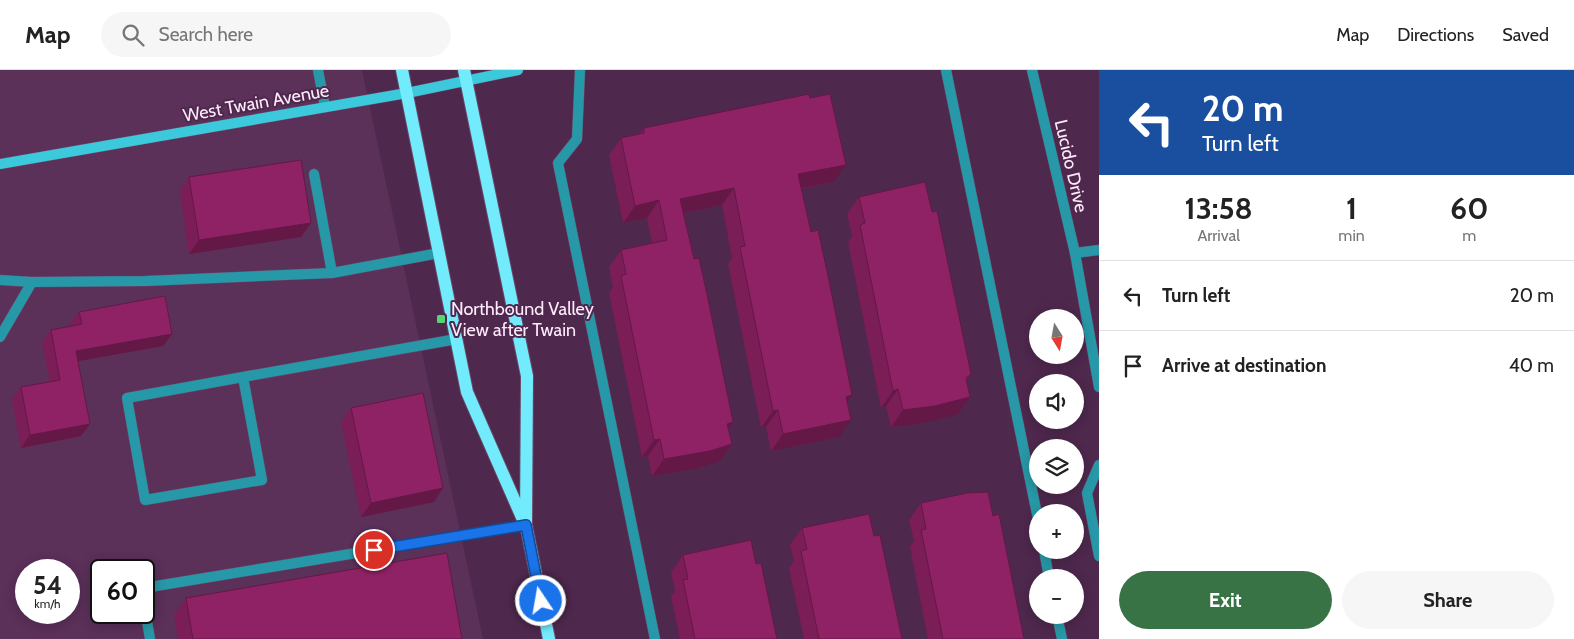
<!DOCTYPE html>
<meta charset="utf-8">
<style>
body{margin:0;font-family:Cabin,sans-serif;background:#f6f6f6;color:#222;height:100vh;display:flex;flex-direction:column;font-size:19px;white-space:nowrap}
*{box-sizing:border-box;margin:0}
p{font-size:16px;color:#767676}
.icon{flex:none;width:28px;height:28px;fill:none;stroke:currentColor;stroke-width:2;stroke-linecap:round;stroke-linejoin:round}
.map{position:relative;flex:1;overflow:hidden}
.side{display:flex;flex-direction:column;background:#fff;width:475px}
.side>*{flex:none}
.hud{background:#1a4fa0;color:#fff;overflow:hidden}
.needle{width:32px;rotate:169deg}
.fabs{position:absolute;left:1029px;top:239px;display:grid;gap:10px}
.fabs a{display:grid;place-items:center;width:55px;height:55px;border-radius:50%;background:#fff;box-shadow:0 2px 12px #0003;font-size:25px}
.speed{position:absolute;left:15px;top:489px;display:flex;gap:10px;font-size:25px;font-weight:700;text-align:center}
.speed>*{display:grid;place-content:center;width:65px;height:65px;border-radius:50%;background:#fff;box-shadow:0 2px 12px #0003;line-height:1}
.speed small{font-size:12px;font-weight:400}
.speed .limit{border:2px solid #111;border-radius:8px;background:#fff;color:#111}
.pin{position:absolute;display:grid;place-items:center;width:42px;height:42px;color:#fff;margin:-21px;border:2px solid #fff;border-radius:50%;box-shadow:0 1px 5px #0007}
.me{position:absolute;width:55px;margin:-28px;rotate:348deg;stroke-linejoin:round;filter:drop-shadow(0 0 4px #0008)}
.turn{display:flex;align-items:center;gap:18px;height:105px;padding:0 20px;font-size:22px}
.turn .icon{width:65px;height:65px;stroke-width:2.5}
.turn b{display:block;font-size:35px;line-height:42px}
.eta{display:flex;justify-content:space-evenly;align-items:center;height:85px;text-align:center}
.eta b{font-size:30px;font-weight:700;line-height:35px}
.button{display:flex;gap:10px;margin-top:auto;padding:10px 20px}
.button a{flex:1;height:58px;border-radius:30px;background:#387346;color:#fff;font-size:20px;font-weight:700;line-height:58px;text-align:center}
.button a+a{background:#f6f6f6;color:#222}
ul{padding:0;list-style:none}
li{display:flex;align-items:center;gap:15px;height:70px;padding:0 20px;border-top:1px solid #e0e0e0}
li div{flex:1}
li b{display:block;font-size:19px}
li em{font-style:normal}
header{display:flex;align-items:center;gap:30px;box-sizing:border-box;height:70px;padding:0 25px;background:#fff;border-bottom:1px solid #e0e0e0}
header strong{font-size:24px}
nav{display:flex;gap:28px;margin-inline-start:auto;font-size:18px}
.search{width:350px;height:45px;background:#f6f6f6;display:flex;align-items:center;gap:12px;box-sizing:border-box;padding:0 18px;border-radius:28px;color:#767676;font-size:19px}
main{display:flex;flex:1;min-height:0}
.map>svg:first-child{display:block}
.built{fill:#5b3059;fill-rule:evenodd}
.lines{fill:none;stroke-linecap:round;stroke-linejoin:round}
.service-casing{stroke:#6a4769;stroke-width:11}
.minor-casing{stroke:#6a4769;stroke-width:11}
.secondary-casing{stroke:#6a4769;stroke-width:11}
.primary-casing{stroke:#6a4769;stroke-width:14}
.service{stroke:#2798a7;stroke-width:10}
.minor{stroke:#2798a7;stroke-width:10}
.secondary{stroke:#3cc9dc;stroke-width:10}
.primary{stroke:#72ebfd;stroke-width:12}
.wall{fill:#7b1d56}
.shaded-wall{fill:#641846}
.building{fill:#8f2264;stroke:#641846}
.route-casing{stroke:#114b97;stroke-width:12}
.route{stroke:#1a73e8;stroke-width:9}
.poi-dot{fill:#53d673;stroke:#4e284d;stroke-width:2}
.labels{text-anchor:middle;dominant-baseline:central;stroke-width:4;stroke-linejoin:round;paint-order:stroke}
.street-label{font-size:18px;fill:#ffebfd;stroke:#4e284d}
.poi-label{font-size:18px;fill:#ffebfd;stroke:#4e284d;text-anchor:start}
</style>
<header>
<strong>Map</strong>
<div class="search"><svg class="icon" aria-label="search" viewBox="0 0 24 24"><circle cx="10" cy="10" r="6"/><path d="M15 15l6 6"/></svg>Search here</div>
<nav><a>Map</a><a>Directions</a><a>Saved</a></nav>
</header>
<main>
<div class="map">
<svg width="1099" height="569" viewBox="0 0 1099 569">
<rect width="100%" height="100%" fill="#4e284d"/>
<!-- built -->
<path class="built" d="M0 0H362L483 569H0ZM26 500H69V542H26ZM101 500H144V542H101Z"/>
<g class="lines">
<!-- service casing -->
<g class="service-casing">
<g id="service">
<path d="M318 0 325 37"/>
<path d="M580 0 577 69 558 93 655 569"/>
<path d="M946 0 1038 449"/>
<path d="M314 104 332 203 439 183"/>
<path d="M0 210 32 212"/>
<path d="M0 267 32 212 146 211 332 203"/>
<path d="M243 307 127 328 145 430 262 410 243 307 457 269"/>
<path d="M1044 480 1049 508"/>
<path d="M144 518 526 455"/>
<path d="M144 534 150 569"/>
<path d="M1057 545 1062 569"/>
</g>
</g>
<!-- minor casing -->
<g class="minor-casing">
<g id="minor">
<path d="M1032 0 1075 183 1099 317"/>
<path d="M1075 183 1099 180"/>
<path d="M1099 395 1087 423 1099 486"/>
</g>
</g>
<!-- secondary casing -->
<g class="secondary-casing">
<path id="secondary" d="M0 94 407 23 518 0"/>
</g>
<!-- primary casing -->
<g class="primary-casing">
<g id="primary">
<path d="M402 0 467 322 524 452"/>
<path d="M464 0 527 306 526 455 549 569"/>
</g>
</g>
<!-- service -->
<use href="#service" class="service"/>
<!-- minor -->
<use href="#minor" class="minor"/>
<!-- secondary -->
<use href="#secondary" class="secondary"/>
<!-- primary -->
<use href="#primary" class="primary"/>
</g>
<!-- wall -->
<g class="wall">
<path d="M644 58 834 112 801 119 847 332 839 367 771 381 766 357 761 358 728 194 732 188 722 135 684 143 733 352 728 359 732 374 720 391 698 398 652 406 648 386 642 387 609 223 613 217 609 197 621 180 652 173 647 148 623 153 609 85 621 68 639 64Z"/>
<path d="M189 107 311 153 301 167 189 184 180 121Z"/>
<path d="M859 127 932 142 971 304 966 311 970 327 958 344 923 353 891 357 886 336 881 338 848 172 852 166 847 144Z"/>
<path d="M79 242 163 276 78 291 81 366 21 378 12 329 21 317 50 312 42 272 51 260 71 256 70 254Z"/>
<path d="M351 338 434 432 361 447 341 352Z"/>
<path d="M921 433 993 446 1024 569H928L910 477 914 471 909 450Z"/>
<path d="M802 458 874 466 902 569H804L789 498 794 491 790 475Z"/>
<path d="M683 485 756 494 777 569H680L671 527 675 521 671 502Z"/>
<path d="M186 528 462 569H178L174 546Z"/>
</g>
<!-- shaded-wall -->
<g class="shaded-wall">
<path d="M846 95 834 112 786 121 798 104Z"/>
<path d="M734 118 722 135 668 146 680 129Z"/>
<path d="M659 130 647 148 623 153 635 136Z"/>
<path d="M311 153 301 167 189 184 199 170Z"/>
<path d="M172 264 163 276 67 293 76 281Z"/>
<path d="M898 319 886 336 881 338 893 321Z"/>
<path d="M852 325 840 342 846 327Z"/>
<path d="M970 327 958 344 923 353 891 357 903 340Z"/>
<path d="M778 340 766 357 761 358 773 341Z"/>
<path d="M851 350 839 367 771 381 783 364Z"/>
<path d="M733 352 721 370 727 354Z"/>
<path d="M90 354 81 366 21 378 30 365Z"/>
<path d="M660 369 648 386 642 387 654 370Z"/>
<path d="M732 374 720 391 698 398 652 406 664 389Z"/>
<path d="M443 418 434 432 361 447 371 433Z"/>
</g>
<!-- building -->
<g class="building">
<path d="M809 24 810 28 830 24 846 95 798 104 811 162 818 160 827 201 852 325 846 327 851 350 783 364 778 340 773 341 740 177 745 176 734 118 680 129 694 189 699 188 708 229 733 352 727 354 732 374 710 381 664 389 660 369 654 370 621 206 626 204 621 180 667 170 659 130 635 136 621 68 644 63V58Z"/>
<path d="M301 90 311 153 199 170 189 107Z"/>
<path d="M925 112 932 142 937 141 971 304 966 308 970 327 935 336 903 340 898 319 893 321 860 155 865 153 859 127Z"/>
<path d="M165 226 172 264 76 281 90 354 30 365 21 317 60 310 51 260 82 254 79 242Z"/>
<path d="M423 323 443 418 371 433 351 338Z"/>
<path d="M988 422 993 446 999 444 1024 569H943L921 460 926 459 921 433 967 423Z"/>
<path d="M869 444 874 466 880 465 902 569H819L801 481 807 479 802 458Z"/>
<path d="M751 470 756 494 761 493 777 569H695L683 510 688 509 683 485Z"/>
<path d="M447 483 462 569H193L186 528Z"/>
</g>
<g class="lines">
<!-- route casing -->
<g class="route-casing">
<path id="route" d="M374 480 526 455 541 531"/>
</g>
<!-- route -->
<use href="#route" class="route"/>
</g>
<!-- markers -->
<rect class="poi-dot" x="436" y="244" width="10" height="10" rx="2.5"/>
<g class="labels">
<!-- street labels -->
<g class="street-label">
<text transform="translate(256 33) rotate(-10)">West Twain Avenue</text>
<text transform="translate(1071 96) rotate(77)">Lucido Drive</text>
</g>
<!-- poi labels -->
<g class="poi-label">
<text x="451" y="239">Northbound Valley<tspan x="451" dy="21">View after Twain</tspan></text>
</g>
</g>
</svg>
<div class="fabs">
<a><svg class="needle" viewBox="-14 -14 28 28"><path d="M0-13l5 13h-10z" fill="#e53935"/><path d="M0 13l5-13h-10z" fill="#767676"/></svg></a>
<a><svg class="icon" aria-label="sound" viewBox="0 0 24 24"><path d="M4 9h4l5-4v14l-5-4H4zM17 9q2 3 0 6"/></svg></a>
<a><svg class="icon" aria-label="layers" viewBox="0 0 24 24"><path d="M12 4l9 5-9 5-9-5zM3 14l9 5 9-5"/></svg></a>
<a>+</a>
<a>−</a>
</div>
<div class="speed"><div>54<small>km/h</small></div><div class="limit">60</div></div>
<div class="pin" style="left:374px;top:480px;background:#d93025"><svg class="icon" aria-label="arrive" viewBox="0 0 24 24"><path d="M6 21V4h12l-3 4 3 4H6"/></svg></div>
<svg class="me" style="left:541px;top:531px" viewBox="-20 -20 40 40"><circle r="17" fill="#1a73e8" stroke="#fff" stroke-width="3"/><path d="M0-11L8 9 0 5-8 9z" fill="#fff"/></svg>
</div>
<section class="side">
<div class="hud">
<div class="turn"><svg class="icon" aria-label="left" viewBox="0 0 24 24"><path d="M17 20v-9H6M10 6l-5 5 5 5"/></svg><div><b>20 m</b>Turn left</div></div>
</div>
<div class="eta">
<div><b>13:58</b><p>Arrival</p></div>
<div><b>1</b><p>min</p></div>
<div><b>60</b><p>m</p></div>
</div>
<ul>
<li><svg class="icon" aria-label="left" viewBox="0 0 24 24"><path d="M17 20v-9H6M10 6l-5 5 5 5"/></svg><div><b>Turn left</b></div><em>20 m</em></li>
<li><svg class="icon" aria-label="arrive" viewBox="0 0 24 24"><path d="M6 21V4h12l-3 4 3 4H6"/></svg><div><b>Arrive at destination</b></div><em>40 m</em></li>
</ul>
<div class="button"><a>Exit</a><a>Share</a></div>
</section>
</main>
